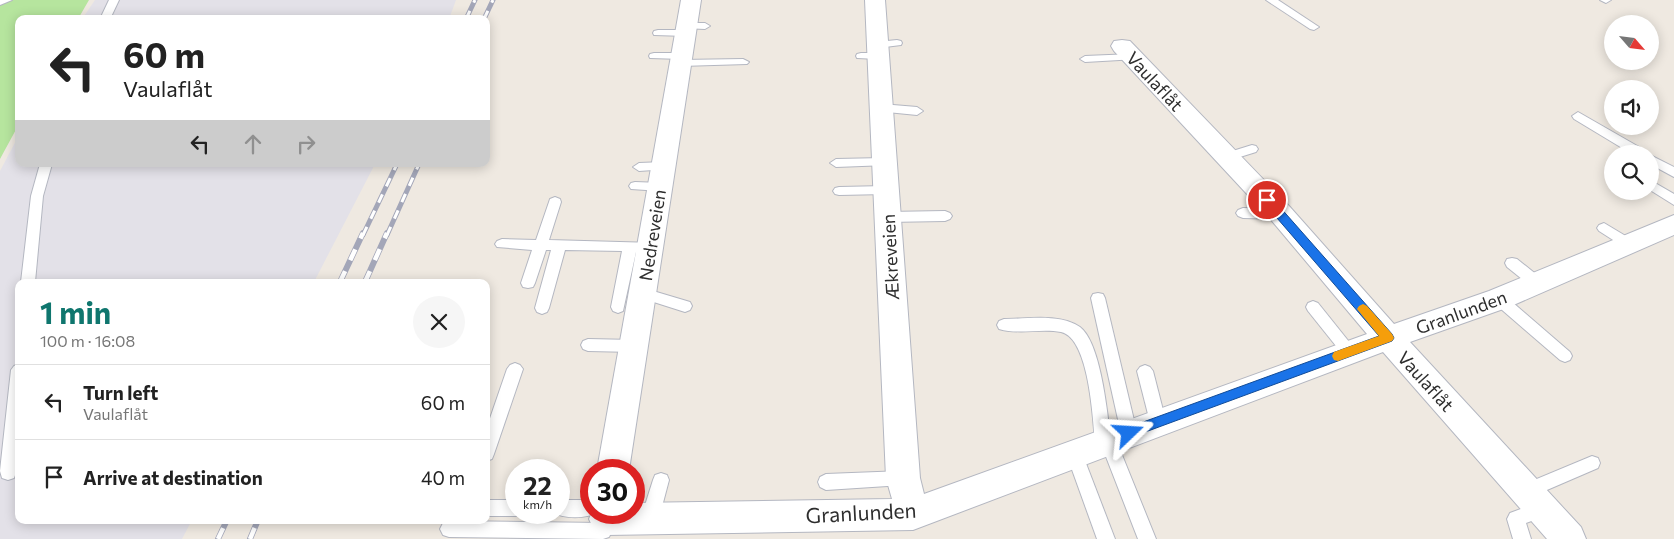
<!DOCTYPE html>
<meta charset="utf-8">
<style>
body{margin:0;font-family:Commissioner,sans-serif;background:#f6f6f6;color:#222;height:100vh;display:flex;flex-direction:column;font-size:19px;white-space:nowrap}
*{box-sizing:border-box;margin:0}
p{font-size:16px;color:#767676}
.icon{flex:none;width:28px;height:28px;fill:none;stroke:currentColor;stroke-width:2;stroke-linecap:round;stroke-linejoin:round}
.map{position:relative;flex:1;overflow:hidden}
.side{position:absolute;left:15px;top:279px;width:475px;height:245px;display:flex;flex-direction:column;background:#fff;border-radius:10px;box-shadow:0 2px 12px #0003}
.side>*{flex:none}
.hud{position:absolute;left:15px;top:15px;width:475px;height:152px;border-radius:10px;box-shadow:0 2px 12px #0003;background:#fff;color:#222;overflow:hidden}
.needle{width:32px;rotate:118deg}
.fabs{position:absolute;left:1604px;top:15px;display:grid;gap:10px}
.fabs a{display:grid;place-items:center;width:55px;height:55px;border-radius:50%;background:#fff;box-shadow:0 2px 12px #0003;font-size:25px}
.speed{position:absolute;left:505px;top:459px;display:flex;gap:10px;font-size:25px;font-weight:700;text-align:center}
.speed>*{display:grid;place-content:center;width:65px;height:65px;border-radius:50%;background:#fff;box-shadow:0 2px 12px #0003;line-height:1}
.speed small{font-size:12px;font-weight:400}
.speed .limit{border:8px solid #d22;background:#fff;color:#111}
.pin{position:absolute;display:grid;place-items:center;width:42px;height:42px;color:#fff;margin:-21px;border:2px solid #fff;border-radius:50%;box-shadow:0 1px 5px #0007}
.me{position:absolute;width:55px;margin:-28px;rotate:70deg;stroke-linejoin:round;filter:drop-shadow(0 0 4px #0008)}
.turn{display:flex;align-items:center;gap:18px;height:105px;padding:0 25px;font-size:22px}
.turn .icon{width:65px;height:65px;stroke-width:2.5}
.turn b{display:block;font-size:35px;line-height:42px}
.lanes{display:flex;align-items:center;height:48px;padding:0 25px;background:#0003;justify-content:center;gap:25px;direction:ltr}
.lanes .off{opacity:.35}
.round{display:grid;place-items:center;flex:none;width:52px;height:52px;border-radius:26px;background:#f6f6f6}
.summary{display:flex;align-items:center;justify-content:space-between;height:85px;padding:0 25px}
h1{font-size:30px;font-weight:700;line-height:38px;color:#0f766e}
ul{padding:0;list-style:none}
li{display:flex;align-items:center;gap:15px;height:75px;padding:0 25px;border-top:1px solid #e0e0e0}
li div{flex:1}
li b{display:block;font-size:19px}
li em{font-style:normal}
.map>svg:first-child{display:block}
.industrial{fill:#e3e1e8}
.green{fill:#b6e59e}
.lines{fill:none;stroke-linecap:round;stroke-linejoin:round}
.service-casing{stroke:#b4b7c1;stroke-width:2}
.minor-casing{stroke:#b4b7c1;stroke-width:2}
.service{fill:#fff;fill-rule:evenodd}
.minor{fill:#fff;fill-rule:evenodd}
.rail-far1-casing{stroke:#a3a6b8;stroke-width:5}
.rail-casing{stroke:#a3a6b8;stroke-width:6}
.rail-far1{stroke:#fff;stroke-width:3;stroke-dasharray:9;stroke-linecap:butt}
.rail{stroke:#fff;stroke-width:4.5;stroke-dasharray:12;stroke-linecap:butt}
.route{fill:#1a73e8;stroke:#114b97}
.slow{fill:#f59e0b}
.labels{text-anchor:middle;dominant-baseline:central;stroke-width:4;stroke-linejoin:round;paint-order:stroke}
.street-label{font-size:18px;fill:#2e2e2e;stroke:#fff}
.near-street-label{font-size:21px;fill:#2e2e2e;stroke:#fff}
</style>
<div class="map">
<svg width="1674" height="539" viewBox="0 0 1674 539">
<rect width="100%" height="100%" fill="#efe9e1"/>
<!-- industrial -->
<g class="industrial">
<path d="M95 0H456L449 19H82Z"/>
<path d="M19 135V164H375L314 282H19V520H192L182 539H0V171Z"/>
</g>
<!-- green -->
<path class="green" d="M0 0H89L78 19H19V124L0 159Z"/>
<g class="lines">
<!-- service casing -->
<g class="service-casing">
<g id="service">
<path d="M0 0H12L0 5Z"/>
<path d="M109 0H119L110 19H100Z"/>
<path d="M1266 0H1278L1319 27 1314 30 1310 29Z"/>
<path d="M1600 0H1611L1606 3Z"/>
<path d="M687 23H705L710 26 705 29 683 28 682 26Z"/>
<path d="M658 30H686L691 33 686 36 654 35 653 33 654 31Z"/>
<path d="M897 40 901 41 902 43 901 45 877 48 872 45 877 42Z"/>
<path d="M654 53H682L687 56 682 59 650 58 649 56 650 54Z"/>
<path d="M861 53H878L883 56 878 59 857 58 856 56 857 54Z"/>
<path d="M1133 54 1138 57 1137 59 1085 62 1080 59 1085 56Z"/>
<path d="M743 59 749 62 747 64 681 66 675 63 681 60Z"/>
<path d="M881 104 917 107 923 111 917 115 877 111 875 108 877 105Z"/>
<path d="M1578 112 1646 151 1648 154H1632L1574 119 1572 116Z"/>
<path d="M1252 145 1256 146 1258 149 1256 152 1227 161 1221 157 1223 154Z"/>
<path d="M1650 155 1674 167V177L1650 164Z"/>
<path d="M884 158 888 159 890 162 888 165 836 167 830 163 836 159Z"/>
<path d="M664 162 670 166 668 169 639 171 633 167 639 163Z"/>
<path d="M40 164H52L43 196 35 282H21L31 196Z"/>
<path d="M1650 180 1674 194V205L1650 190Z"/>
<path d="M635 182 661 183 667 187 661 191 631 189 629 186 631 183Z"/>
<path d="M886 186 890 187 892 190 890 193 886 194 839 195 835 194 833 191 835 188 839 187Z"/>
<path d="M555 197 560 199 561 202 549 240 655 243 657 247 655 251 636 252 623 311 618 313 613 311 611 307 622 251 565 250 549 308 547 312 542 314 537 312 535 308 551 250H546L535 283 533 287 528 288 523 287 521 283 532 250 497 247 495 244 497 241 502 239 536 240 549 202 550 199Z"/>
<path d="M1243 208 1281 209 1286 211 1288 214 1286 217 1281 219 1243 218 1238 216 1236 213 1238 210Z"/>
<path d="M945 211 950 213 952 216 950 219 945 221 887 222 882 220 880 217 882 214 887 212Z"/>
<path d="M1604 223 1634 241 1636 244 1634 247H1624L1599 231 1597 228 1599 225Z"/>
<path d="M1512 258 1517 259 1542 279 1544 283 1542 287 1537 288 1532 287 1507 267 1505 263 1507 259Z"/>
<path d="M643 288 690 302 692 306 690 310 685 312 638 297 636 293 638 289Z"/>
<path d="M1098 293 1103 294 1105 298 1137 433 1135 438 1129 440 1123 438 1121 433 1091 298 1093 294Z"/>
<path d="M1499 294 1504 295 1570 352 1572 356 1570 360 1565 362 1560 360 1494 303 1492 299 1494 295Z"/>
<path d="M1313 301 1318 303 1354 348 1356 352 1354 356 1349 358 1344 356 1308 311 1306 307 1308 303Z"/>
<path d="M1004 319C1027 319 1060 313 1080 327 1100 342 1107 409 1110 434L1114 435 1116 440 1156 539H1138L1103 449 1097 447 1095 442C1093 418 1089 338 1061 332 1041 328 1018 335 999 329L997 325 999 321Z"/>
<path d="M588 339 634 340 639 342 641 346 639 350 634 352 588 351 583 349 581 345 583 341Z"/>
<path d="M515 363 520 365 523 369 494 454 492 459 486 461V430L507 369 510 365Z"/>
<path d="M19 364C19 390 24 457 14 478L8 480 2 478 0 471 11 370 14 366Z"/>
<path d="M1145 365 1150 367 1153 371 1166 422 1164 427 1158 429 1152 427 1150 422 1137 371 1140 367Z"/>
<path d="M1074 446 1080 448 1082 453 1115 539H1097L1066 453 1068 448Z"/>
<path d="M1592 456 1598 458 1600 463 1598 468 1526 499 1520 496 1518 491 1520 486Z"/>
<path d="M903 471 909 473 911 478 909 483 903 485 826 490 820 487 818 482 820 477 826 474Z"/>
<path d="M661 473 667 475 669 480 659 518 656 524 650 526 644 524 641 518 653 480 655 475Z"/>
<path d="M486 500H516V512H522L516 516H486Z"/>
<path d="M559 500H591V512H597C588 519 562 519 553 512H559Z"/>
<path d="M1542 501 1548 503 1550 509 1548 515 1526 523 1531 539H1513L1507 519 1510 513Z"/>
<path d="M449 521 603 523 609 525 612 531 609 537 603 539 449 537 443 535 440 529 443 523Z"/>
</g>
</g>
<!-- minor casing -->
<g class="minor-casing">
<g id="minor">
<path d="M681 0H701L629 470H597Z"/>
<path d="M865 0H885L920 478 924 494 1367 334 1272 221 1114 51 1111 46 1114 41 1122 40 1130 41 1290 207 1394 324 1489 291 1674 215V235L1509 307 1410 342 1581 527 1586 539H1547L1383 352 913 530 606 535 594 530 589 519 592 512H634V503L892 499 886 478Z"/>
</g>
</g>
<!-- service -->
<use href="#service" class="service"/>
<!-- minor -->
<use href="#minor" class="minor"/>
<!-- rail-far1 casing -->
<g class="rail-far1-casing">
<g id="rail-far1">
<path d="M466 19 475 0"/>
<path d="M484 19 493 0"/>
<path d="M363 235 397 164"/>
<path d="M387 235 419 164"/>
</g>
</g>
<!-- rail casing -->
<g class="rail-casing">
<g id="rail">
<path d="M340 282 363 233"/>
<path d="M365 282 387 233"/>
<path d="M218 539 227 520"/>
<path d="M250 539 258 520"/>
</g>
</g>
<!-- rail-far1 -->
<use href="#rail-far1" class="rail-far1"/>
<!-- rail -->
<use href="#rail" class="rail"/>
</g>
<!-- route -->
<path class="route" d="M1267 196 1271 197 1392 334 1394 338 1392 341 1129 438 1124 437 1122 433 1124 429 1379 336 1264 203 1262 200Z"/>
<!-- slow -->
<path class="slow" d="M1363 304 1367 306 1392 334 1394 338 1392 341 1338 361 1334 360 1332 356 1334 352 1379 336 1357 309 1359 306Z"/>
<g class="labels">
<!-- street labels -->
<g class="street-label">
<text transform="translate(1155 81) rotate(47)">Vaulaflåt</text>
<text transform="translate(652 235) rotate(-81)">Nedreveien</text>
<text transform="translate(890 257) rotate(-93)">Ækreveien</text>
<text transform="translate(1461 312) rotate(-20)">Granlunden</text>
<text transform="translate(1426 381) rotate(48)">Vaulaflåt</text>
</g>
<!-- near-street labels -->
<g class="near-street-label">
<text transform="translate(861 512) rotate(-3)">Granlunden</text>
</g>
</g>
</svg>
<div class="fabs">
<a><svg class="needle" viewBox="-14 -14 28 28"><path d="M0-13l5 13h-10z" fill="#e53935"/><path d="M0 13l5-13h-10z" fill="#767676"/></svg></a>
<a><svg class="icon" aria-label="sound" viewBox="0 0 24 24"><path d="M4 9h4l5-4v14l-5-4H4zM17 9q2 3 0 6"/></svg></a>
<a><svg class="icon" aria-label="search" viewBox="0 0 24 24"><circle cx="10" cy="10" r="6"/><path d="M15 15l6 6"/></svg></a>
</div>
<div class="speed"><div>22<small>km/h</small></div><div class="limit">30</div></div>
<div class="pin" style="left:1267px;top:200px;background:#d93025"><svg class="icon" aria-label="arrive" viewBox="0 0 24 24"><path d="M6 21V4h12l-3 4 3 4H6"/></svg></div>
<svg class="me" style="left:1129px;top:433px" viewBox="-20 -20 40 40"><path d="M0-17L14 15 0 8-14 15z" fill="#1a73e8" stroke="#fff" stroke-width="4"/></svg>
<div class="hud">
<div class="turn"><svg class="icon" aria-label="left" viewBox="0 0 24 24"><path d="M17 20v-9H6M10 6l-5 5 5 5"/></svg><div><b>60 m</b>Vaulaflåt</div></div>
<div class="lanes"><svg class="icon" aria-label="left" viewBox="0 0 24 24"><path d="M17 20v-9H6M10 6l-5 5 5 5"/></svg><svg class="icon off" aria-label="ahead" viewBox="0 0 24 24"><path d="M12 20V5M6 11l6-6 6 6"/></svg><svg class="icon off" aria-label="right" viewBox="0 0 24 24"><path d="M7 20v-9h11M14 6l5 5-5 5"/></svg></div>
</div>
<section class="side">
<div class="summary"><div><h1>1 min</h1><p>100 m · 16:08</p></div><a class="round"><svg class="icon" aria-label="close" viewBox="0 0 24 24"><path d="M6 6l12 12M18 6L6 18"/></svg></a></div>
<ul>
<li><svg class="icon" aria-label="left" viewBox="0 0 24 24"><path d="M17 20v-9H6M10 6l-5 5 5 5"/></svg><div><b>Turn left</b><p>Vaulaflåt</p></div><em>60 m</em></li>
<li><svg class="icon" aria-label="arrive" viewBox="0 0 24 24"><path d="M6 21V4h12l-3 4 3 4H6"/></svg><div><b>Arrive at destination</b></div><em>40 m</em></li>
</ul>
</section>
</div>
